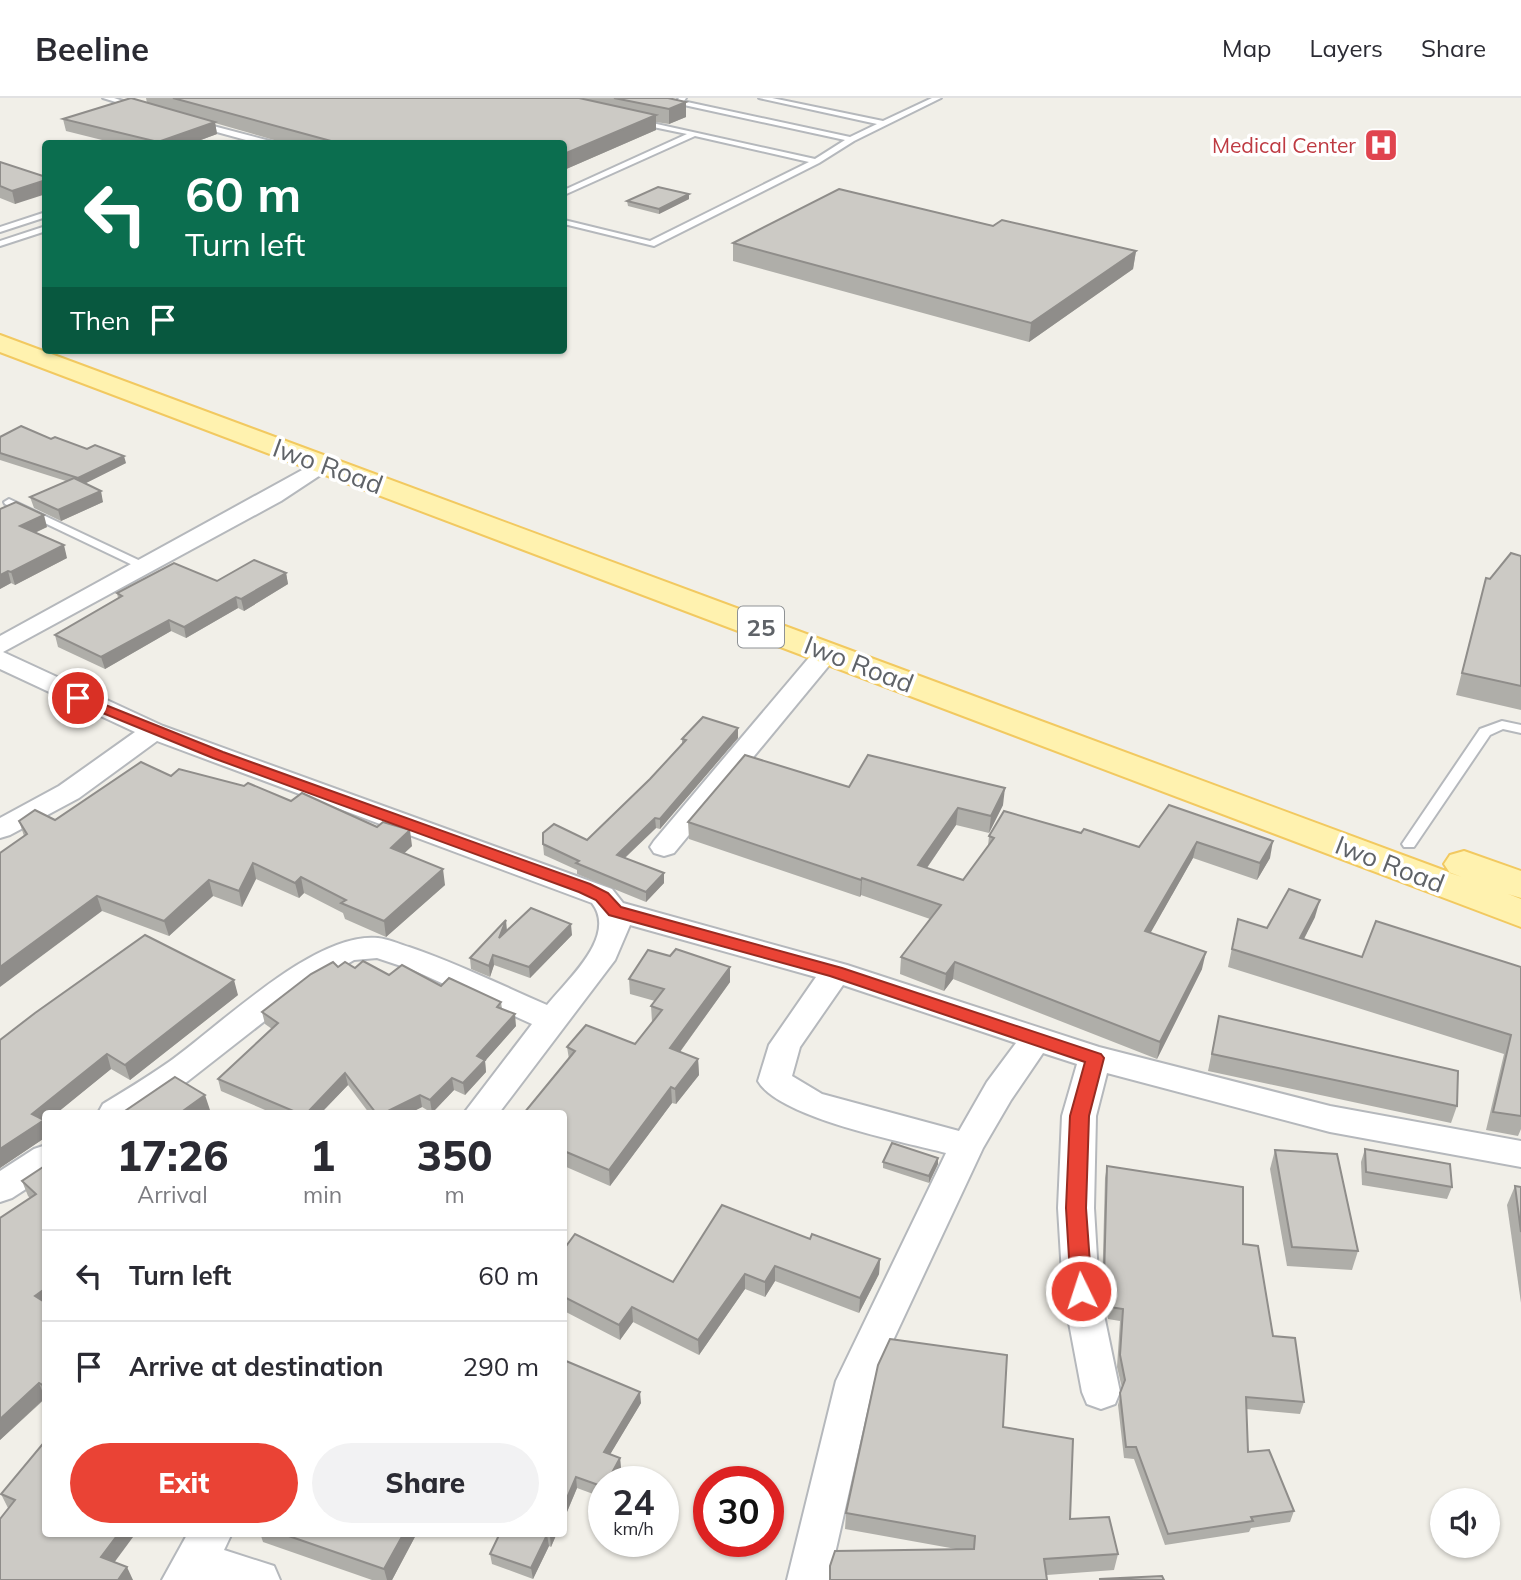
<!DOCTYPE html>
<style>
body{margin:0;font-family:Mulish,sans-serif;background:#f2f2f3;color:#2b2b33;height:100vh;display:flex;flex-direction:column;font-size:26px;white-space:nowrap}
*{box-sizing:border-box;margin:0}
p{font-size:23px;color:#7c7c81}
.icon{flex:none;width:38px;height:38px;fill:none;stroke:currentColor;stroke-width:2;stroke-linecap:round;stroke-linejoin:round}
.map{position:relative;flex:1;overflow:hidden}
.details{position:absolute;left:42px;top:1012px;width:525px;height:427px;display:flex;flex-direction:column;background:#fff;border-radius:7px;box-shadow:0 2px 5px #0004}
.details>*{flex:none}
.hud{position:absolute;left:42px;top:42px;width:525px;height:214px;border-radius:7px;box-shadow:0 2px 5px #0004;background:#0b6e4f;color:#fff;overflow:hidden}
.buttons{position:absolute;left:1430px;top:1390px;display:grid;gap:14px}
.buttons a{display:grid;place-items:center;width:70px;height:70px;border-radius:50%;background:#fff;box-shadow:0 2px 5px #0004;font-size:35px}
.speed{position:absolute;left:588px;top:1368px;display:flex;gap:14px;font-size:35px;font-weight:700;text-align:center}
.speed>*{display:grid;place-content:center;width:91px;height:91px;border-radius:50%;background:#fff;box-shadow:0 2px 5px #0004;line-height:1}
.speed small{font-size:18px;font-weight:400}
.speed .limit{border:10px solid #d22;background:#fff;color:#111}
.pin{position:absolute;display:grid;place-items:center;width:60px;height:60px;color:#fff;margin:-30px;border:4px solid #fff;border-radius:50%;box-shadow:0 2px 7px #0007}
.me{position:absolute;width:77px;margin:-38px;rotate:356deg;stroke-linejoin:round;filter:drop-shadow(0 0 5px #0008)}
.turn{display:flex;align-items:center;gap:24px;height:147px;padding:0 28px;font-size:32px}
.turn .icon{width:91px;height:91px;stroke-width:2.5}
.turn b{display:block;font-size:49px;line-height:60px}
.then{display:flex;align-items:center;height:66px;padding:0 28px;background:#0003;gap:14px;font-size:26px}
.eta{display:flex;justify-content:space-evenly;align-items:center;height:119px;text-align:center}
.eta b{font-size:42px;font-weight:800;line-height:49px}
.action{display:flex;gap:14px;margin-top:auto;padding:14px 28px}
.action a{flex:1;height:80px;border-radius:42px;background:#ea4335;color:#fff;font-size:28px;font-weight:800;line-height:80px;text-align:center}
.action a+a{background:#f2f2f3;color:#2b2b33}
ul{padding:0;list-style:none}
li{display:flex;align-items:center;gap:21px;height:91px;padding:0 28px;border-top:2px solid #e1e1e2}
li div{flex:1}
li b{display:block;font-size:26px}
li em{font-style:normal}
header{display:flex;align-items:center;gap:42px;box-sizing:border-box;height:98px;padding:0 35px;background:#fff;border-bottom:2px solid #e1e1e2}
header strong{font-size:33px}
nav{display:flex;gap:38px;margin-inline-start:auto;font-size:24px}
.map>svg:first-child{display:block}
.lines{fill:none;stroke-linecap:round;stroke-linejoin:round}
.service-casing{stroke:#b5b8bc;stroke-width:4}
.minor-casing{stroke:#b5b8bc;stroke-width:4}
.primary-casing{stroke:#f2c960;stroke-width:4}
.service{fill:#fff;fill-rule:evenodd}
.minor{fill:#fff;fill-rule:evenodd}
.primary{fill:#fff2af;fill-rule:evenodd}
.wall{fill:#afaea9}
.shaded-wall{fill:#8f8d8a}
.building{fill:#cccac5;stroke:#8f8d8a;stroke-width:2}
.route{fill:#ea4335;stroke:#982c22;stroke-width:2}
.labels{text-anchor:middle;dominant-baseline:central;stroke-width:7;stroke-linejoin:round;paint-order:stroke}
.far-health-label{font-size:21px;fill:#be3a42;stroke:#fff;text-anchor:end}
.shield{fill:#fff;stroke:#8f9295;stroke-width:2}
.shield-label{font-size:24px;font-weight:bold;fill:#5f6368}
.street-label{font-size:26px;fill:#5f6368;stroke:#fff}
</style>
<header>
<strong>Beeline</strong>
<nav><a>Map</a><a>Layers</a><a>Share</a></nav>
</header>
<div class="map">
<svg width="1521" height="1482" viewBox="0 0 1521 1482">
<rect width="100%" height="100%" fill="#f1efe8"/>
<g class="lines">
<!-- service casing -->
<g class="service-casing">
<g id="service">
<path d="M103 0H114L138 8 135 10Z"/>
<path d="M679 0H686L684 3 687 4 850 39 877 26 759 0H772L883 23 932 0H941L854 43 819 65 654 148 564 126V122L650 143 809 64 695 38 564 97V92L687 36 634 25V21L815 61 845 42 684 7 676 4Z"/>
<path d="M198 24 274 44V46H261L195 28Z"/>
<path d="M46 114V119L0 134V129Z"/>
<path d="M46 128V133L0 148V143Z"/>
<path d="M9 401 149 467 151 469 149 471H141L5 406 4 404Z"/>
<path d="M1502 623 1521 627V635L1503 631 1490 637 1414 749H1404L1402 746 1480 631Z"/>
</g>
</g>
<!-- minor casing -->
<g class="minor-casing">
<g id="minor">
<path d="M324 360 331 362 334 366 331 370 281 403 3 554 163 628 612 791 623 805 847 867 1099 949 1330 1008 1521 1043V1069L1330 1034 1107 975 1096 1018 1094 1110 1099 1193 1120 1294 1115 1306 1101 1311 1087 1306 1082 1294 1063 1193 1058 1110 1062 1018 1077 966 1043 955 1011 1002 983 1050 874 1283 829 1482H787L836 1283 946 1055C904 1044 779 1020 758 983L769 947 816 879 630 827 615 862 499 1015H464L532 926 413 872 377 860 354 862 312 886 188 983 140 1015H98L103 1006C124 993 146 980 166 966 218 930 314 833 378 840 388 841 399 846 409 849 456 865 501 887 547 907 567 882 618 838 592 805L157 643 79 700 10 737 0 740V720L59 688 135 634 0 571V538ZM843 887 1016 945 987 984 959 1033 822 996 792 978 800 949Z"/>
<path d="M827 547 836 549 839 554 836 559 674 755 664 758 654 755 650 749 654 743 818 549Z"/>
<path d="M46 1047V1078L12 1100 0 1104V1073L34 1051Z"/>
<path d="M188 1435H232L224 1452 274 1468 280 1482H162Z"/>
</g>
</g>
<!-- primary casing -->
<g class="primary-casing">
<path id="primary" d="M0 237 1462 779 1450 775 1444 766 1450 757 1464 753 1521 773V800L1508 796 1521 801V829L0 254Z"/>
</g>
<!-- service -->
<use href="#service" class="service"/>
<!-- minor -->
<use href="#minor" class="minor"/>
<!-- primary -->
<use href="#primary" class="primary"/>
</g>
<!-- wall -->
<g class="wall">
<path d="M146 0H673V1L686 4V19L669 26 656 24V32L564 72V46H288L215 25 217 36 190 46H118L66 33 63 21 147 5Z"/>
<path d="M0 64 46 79 15 106 0 100Z"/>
<path d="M689 96V101L659 116 628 108 627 103Z"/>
<path d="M993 128 1136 153 1133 171 1029 244 733 163V145Z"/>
<path d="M0 339 51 341 126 365 84 386 103 404 61 423 34 410 30 399 66 383 0 362Z"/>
<path d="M0 411 47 429 35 435 67 460 15 487 11 485 0 491Z"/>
<path d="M1521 458V612L1456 597 1486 480 1490 481Z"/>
<path d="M286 475 288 486 244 513 238 510 186 540 171 533 105 571 58 549 55 537 118 500 117 495Z"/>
<path d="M738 630V640L660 731 656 730 625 760 664 775V785L646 804 577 776V772L544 757 543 746 587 742 650 681 682 647V641Z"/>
<path d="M171 678 291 703 412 748 404 755 445 787 386 839 345 821 343 815 304 795 299 800 256 781 242 809 213 798 169 838 102 813 24 738 19 723 55 722Z"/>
<path d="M849 689 1003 707 989 735 956 727 927 770 963 782 988 748 989 738 1081 735 1139 749 1169 707 1270 760 1257 782 1193 760 1150 835 1202 871 1157 961 953 881 944 893 900 876 901 859 930 821 861 797 860 799 689 741 688 724Z"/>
<path d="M1315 819 1304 841 1362 859 1521 869V1031L1518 1038 1486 1032 1504 956 1228 869 1238 821 1267 830Z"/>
<path d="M507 832 572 837 530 880 494 867 490 879 471 871 470 860Z"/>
<path d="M338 869 355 870 441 888 501 904 502 911 516 928 485 963 486 974 465 997 454 992 432 1015 422 1009 410 1015H369L348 987 321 1015H272L221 993 218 981 272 931 265 926 262 914Z"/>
<path d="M629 881 730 884 680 954 698 961 699 977 676 1006 672 1005 610 1088 564 1068V1015L569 961 567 949 635 946 652 924 651 908 655 903 630 896Z"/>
<path d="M238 897 130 982 111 971 45 1024 46 1039 0 1070V942Z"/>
<path d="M1219 918 1457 1008 1451 1025 1208 973Z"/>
<path d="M1365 1051 1452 1089 1447 1101 1362 1087 1361 1064Z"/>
<path d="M1275 1052 1358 1153 1352 1172 1287 1168 1270 1071Z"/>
<path d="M938 1060V1066L929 1085 883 1070V1064Z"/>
<path d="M46 1067V1300L0 1342 30 1100 28 1098 22 1083Z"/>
<path d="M1107 1068 1243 1146 1273 1238 1304 1304 1300 1316 1246 1311 1248 1354 1294 1413 1290 1424 1251 1430 1249 1434 1165 1447 1134 1361 1124 1360 1118 1307 1122 1290 1117 1269 1120 1223 1108 1221 1102 1193 1105 1080Z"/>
<path d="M1515 1088 1521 1089V1205L1507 1107Z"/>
<path d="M810 1141 880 1161 879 1176 859 1215 775 1183 765 1199 745 1191 699 1257 633 1224 620 1242 564 1213V1151L673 1184Z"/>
<path d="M564 1267 641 1305 610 1356 620 1360 621 1371 614 1384H604V1400L577 1390 564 1421Z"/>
<path d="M1003 1329 1070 1421 1118 1456 1114 1472 1047 1477V1482H829L830 1468 956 1451 845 1431 846 1415Z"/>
<path d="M46 1342 115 1464 133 1482 8 1410 1 1396Z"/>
<path d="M260 1435H417L392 1482H372L263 1444Z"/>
<path d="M500 1435H557L551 1449 549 1448 533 1481 492 1466 490 1456Z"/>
</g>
<!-- shaded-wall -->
<g class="shaded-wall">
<path d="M686 4V19L669 26V11Z"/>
<path d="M656 17V32L564 72V56Z"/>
<path d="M215 24 217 36 190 46H158V44Z"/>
<path d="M46 82V96L15 106 12 93Z"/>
<path d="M689 96V101L659 116V111Z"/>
<path d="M1136 153 1133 171 1029 244 1031 225Z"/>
<path d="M124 358 126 365 80 388 78 380Z"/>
<path d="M101 393 103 404 61 423 58 412Z"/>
<path d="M44 417 47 429 23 440 20 428Z"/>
<path d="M64 447 67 460 15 487 11 474Z"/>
<path d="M8 473 11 485 0 491V477Z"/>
<path d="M286 475 288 486 244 513 241 501Z"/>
<path d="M236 499 238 510 186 540 184 529Z"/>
<path d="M169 522 171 533 105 571 101 559Z"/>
<path d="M738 630V640L660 731V721Z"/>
<path d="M1005 690 1003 707 989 735 991 718Z"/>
<path d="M958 710 956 727 917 784 918 767Z"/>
<path d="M655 720 656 730 617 767V757Z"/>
<path d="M410 732 412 748 394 765 391 750Z"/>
<path d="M1273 743 1270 760 1257 782 1260 765Z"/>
<path d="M1197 744 1193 760 1142 850 1145 833Z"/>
<path d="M253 765 256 781 242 809 239 793Z"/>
<path d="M443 771 445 787 386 839 384 823Z"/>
<path d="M664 775V785L646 804V794Z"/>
<path d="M301 779 304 795 299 800 295 785Z"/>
<path d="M862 780 861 797 860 799 861 782Z"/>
<path d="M209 782 213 798 169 838 164 823Z"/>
<path d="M97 798 102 813 0 889V869Z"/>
<path d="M1320 802 1315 819 1295 858 1300 840Z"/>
<path d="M506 822 507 833 499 840Z"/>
<path d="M571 826 572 837 530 880 529 869Z"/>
<path d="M1206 854 1202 871 1157 961 1160 944Z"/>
<path d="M493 857 494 867 490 879 489 868Z"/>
<path d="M955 864 953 881 944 893 946 876Z"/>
<path d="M730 869V884L671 966 670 950Z"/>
<path d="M234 882 238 897 130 982 125 967Z"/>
<path d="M515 916 516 928 485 963 486 974 465 997 463 985 477 958Z"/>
<path d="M107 956 111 971 57 1015H46V1039L0 1070V1051L32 1016Z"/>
<path d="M698 961 699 977 676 1006 675 991Z"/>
<path d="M345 975 348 987 321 1015H307Z"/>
<path d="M452 980 454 992 432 1015 430 1002Z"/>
<path d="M671 989 672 1005 610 1088 609 1072Z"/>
<path d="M205 997 210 1012 205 1015H180Z"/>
<path d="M420 997 422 1009 410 1015H384Z"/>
<path d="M938 1060V1066L929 1085V1078Z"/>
<path d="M880 1161 879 1176 859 1215 860 1200Z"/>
<path d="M775 1168V1183L765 1199V1184Z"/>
<path d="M745 1176V1191L699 1257 698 1242Z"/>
<path d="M46 1190V1210L35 1198Z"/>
<path d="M632 1209 633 1224 620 1242 619 1227Z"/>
<path d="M39 1285 45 1300 0 1342V1321Z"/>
<path d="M640 1294 641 1305 605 1365 604 1354Z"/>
<path d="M620 1360 621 1371 614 1384H607Z"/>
<path d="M576 1379 577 1390 564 1421V1407Z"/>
<path d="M119 1435H136L108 1473 101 1459Z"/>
<path d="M404 1435H417L392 1482H387L384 1471Z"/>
<path d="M551 1435H557L551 1449 550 1438Z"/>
<path d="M547 1437 549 1448 533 1481 531 1470Z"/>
<path d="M127 1469 133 1482H118Z"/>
</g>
<!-- building -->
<g class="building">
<path d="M131 0 215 24 158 44 63 21Z"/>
<path d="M173 0H579L656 17 564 56V46H324L331 43Z"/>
<path d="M614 0H668L686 4 669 11Z"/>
<path d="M0 64 46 79V82L12 93 0 88Z"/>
<path d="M658 89 689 96 659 111 627 103Z"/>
<path d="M839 91 993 128 1002 122 1136 153 1031 225 733 145Z"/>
<path d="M21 328 51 341 55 339 87 351 95 347 124 358 78 380 0 355V339Z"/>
<path d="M74 380 101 393 58 412 30 399Z"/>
<path d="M16 404 44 417 20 428 64 447 11 474 8 473 0 477V411Z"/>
<path d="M1511 455 1521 458V588L1462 575 1486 480 1490 481Z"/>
<path d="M254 462 286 475 241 501 236 499 184 529 169 522 101 559 55 537 122 498 117 495 174 465 217 483Z"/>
<path d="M703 619 738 630 660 721 655 720 617 757 664 775 646 794 576 765 579 763 543 746V735L554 726 587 742 650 681 686 642 682 641Z"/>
<path d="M745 657 849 689 868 657 1005 690 991 718 958 710 918 767 963 782 994 740 989 738 1004 713 1081 735 1084 731 1139 749 1169 707 1273 743 1260 765 1197 744 1145 833 1206 854 1160 944 955 864 946 876 901 859 941 807 862 780 861 782 688 724Z"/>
<path d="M141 664 171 678 179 671 244 688 248 685 291 703 302 695 377 729 383 724 410 732 391 750 443 771 384 823 341 805 346 802 301 779 295 785 253 765 239 793 209 782 164 823 97 798 0 869V755L27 736 19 723 35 712 55 722Z"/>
<path d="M1289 791 1320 802 1300 840 1362 859 1376 823 1521 869V1018L1493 1014 1511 937 1232 851 1238 821 1267 830Z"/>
<path d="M531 810 571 826 529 869 493 857 489 868 470 860 506 822 499 840Z"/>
<path d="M145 837 234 882 125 967 107 956 32 1016 44 1022 0 1051V942L35 915Z"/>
<path d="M676 851 730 869 670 950 698 961 675 991 671 989 609 1072 564 1053V1015H524L575 953 567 949 586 927 635 946 662 912 651 908 664 891 629 881 648 852 670 858Z"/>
<path d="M363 863 389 877 402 867 441 888 449 880 501 904 497 909 515 916 477 958 485 962 463 985 452 980 430 1002 420 997 384 1015H376L345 975 307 1015H298L218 981 278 925 262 914 311 876 333 864 338 869 345 864 355 870Z"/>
<path d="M1219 918 1458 973 1457 1008 1212 956Z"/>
<path d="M175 979 205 997 180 1015H122Z"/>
<path d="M892 1045 938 1060 929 1078 883 1064Z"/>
<path d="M1365 1051 1450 1066 1452 1089 1366 1074Z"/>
<path d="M1275 1052 1337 1056 1358 1153 1292 1149Z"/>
<path d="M46 1067V1190L35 1198 46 1205V1289L39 1285 0 1321V1120L36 1096 22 1083Z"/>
<path d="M1107 1068 1243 1089V1146L1258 1148 1273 1238 1295 1240 1304 1304 1246 1299 1248 1354 1269 1352 1294 1413 1251 1419 1253 1423 1168 1436 1136 1349H1126L1120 1295 1125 1282 1120 1257 1123 1211 1110 1209 1104 1181Z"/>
<path d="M1515 1088 1521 1089V1134Z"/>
<path d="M722 1107 810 1141 812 1136 880 1161 860 1200 775 1168 765 1184 745 1176 698 1242 632 1209 619 1227 564 1199V1151L575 1136 673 1184Z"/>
<path d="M890 1241 1007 1257 1003 1329 1073 1341 1070 1421 1109 1419 1118 1456 1044 1461 1047 1482H830V1468L835 1453 974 1451 975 1438 846 1415 878 1267Z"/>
<path d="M566 1263 640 1294 604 1354 620 1360 607 1384H604V1389L576 1379 564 1407V1267Z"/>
<path d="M46 1342V1435H119L101 1459 127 1469 118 1482H0V1421L15 1402 1 1396Z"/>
<path d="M280 1435H404L384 1471Z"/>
<path d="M500 1435H551L550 1438 547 1437 531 1470 490 1456Z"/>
<path d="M1162 1478 1164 1482 1099 1481Z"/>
</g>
<!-- route -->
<path class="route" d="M78 596 223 654 590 786 608 795 621 809 842 870 1101 956 1104 960 1089 1018 1086 1110 1092 1193 1089 1199 1081 1201 1074 1199 1071 1193 1066 1110 1070 1018 1085 964 830 878 609 817 596 802 579 794 213 660 73 603 71 600Z"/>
<!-- icons -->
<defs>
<g id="hospital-square" transform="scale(1.75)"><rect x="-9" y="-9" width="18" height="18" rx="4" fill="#e0444e" stroke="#fff"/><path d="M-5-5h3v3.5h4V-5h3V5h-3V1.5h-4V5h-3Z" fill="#fff"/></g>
</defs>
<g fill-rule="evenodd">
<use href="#hospital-square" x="1381" y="47"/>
</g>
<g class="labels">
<!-- far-health labels -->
<g class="far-health-label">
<text x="1356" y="47">Medical Center</text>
</g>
<!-- shield labels -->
<rect class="shield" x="738" y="508.5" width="46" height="41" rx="5"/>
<g class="shield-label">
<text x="761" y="529">25</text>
</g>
<!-- street labels -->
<g class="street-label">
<text transform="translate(328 368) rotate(20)">Iwo Road</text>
<text transform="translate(859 566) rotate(21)">Iwo Road</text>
<text transform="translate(1390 766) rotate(21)">Iwo Road</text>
</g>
</g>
</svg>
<div class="buttons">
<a><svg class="icon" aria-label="sound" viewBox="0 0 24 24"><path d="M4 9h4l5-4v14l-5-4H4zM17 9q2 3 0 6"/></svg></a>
</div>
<div class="speed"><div>24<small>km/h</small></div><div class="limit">30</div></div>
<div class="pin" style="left:78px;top:600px;background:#d93025"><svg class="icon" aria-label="arrive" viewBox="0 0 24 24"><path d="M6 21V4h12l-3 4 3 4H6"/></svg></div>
<svg class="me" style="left:1081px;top:1193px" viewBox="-20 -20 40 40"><circle r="17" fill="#ea4335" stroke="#fff" stroke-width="3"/><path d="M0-11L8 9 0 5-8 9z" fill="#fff"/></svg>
<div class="hud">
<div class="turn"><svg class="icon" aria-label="left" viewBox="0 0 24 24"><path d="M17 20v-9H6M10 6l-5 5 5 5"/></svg><div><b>60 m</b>Turn left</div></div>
<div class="then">Then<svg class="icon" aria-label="arrive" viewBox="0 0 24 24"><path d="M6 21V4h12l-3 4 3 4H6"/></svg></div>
</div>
<section class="details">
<div class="eta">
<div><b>17:26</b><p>Arrival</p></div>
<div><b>1</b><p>min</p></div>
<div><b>350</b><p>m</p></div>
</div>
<ul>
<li><svg class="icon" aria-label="left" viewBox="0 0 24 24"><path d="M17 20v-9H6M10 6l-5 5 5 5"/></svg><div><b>Turn left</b></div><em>60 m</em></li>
<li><svg class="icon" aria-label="arrive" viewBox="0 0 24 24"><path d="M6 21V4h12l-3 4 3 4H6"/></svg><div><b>Arrive at destination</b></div><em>290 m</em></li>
</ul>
<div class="action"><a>Exit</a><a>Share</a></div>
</section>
</div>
